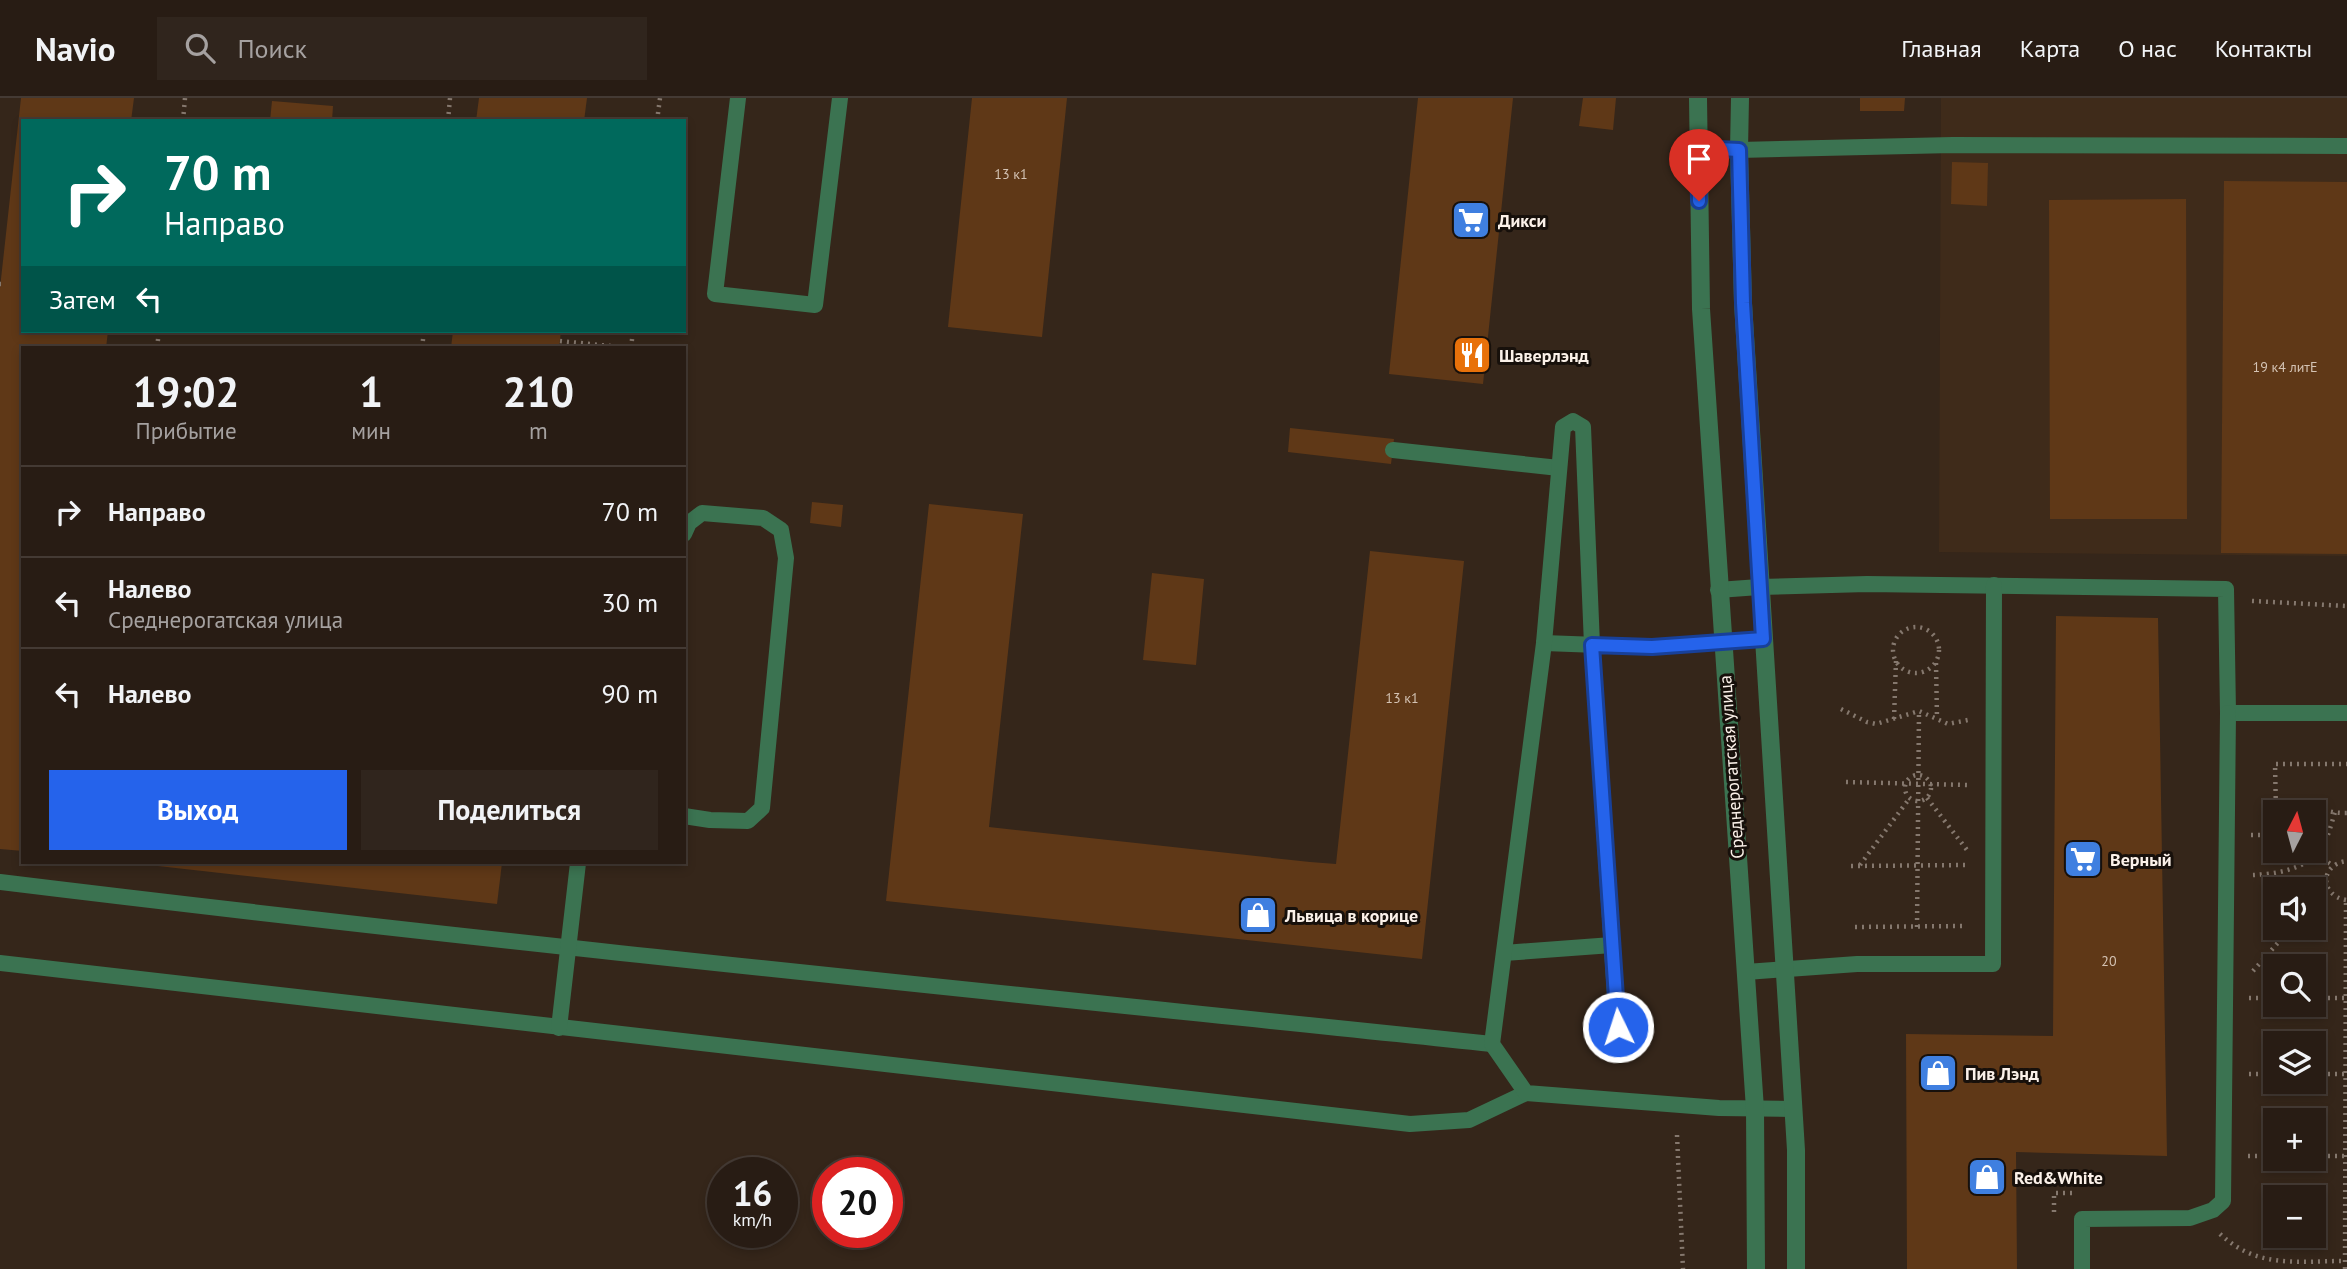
<!DOCTYPE html>
<html lang="ru">
<meta charset="utf-8">
<style>
body{margin:0;font-family:"PT Sans",sans-serif;background:#30251d;color:#f1f3f6;height:100vh;display:flex;flex-direction:column;font-size:26px;white-space:nowrap}
*{box-sizing:border-box;margin:0}
p{font-size:23px;color:#a5a1a0}
.icon{flex:none;width:38px;height:38px;fill:none;stroke:currentColor;stroke-width:2;stroke-linecap:round;stroke-linejoin:round}
.map{position:relative;flex:1;overflow:hidden}
.sheet{position:absolute;left:21px;top:248px;width:665px;height:518px;display:flex;flex-direction:column;background:#281c14;border-radius:0px;box-shadow:0 4px 10px #0003,0 0 0 2px #443a34}
.sheet>*{flex:none}
.hud{position:absolute;left:21px;top:21px;width:665px;height:214px;border-radius:0px;box-shadow:0 4px 10px #0003,0 0 0 2px #443a34;background:#00695c;color:#fff;overflow:hidden}
.needle{width:46px;rotate:6deg}
.buttons{position:absolute;left:2263px;top:702px;display:grid;gap:14px}
.buttons a{display:grid;place-items:center;width:63px;height:63px;border-radius:0px;background:#281c14;box-shadow:0 4px 10px #0003,0 0 0 2px #443a34;font-size:35px}
.speed{position:absolute;left:707px;top:1059px;display:flex;gap:14px;font-size:35px;font-weight:700;text-align:center}
.speed>*{display:grid;place-content:center;width:91px;height:91px;border-radius:50%;background:#281c14;box-shadow:0 4px 10px #0003,0 0 0 2px #443a34;line-height:1}
.speed small{font-size:18px;font-weight:400}
.speed .limit{border:10px solid #d22;background:#fff;color:#111}
.pin{position:absolute;display:grid;place-items:center;width:60px;height:60px;color:#fff;margin:-72px -30px;border-radius:50% 50% 50% 0;rotate:-45deg;box-shadow:0 0 7px #0007}
.pin .icon{rotate:45deg}
.me{position:absolute;width:77px;margin:-38px;rotate:356deg;stroke-linejoin:round;filter:drop-shadow(0 0 5px #0008)}
.turn{display:flex;align-items:center;gap:24px;height:147px;padding:0 28px;font-size:32px}
.turn .icon{width:91px;height:91px;stroke-width:2.5}
.turn b{display:block;font-size:49px;line-height:60px}
.then{display:flex;align-items:center;height:66px;padding:0 28px;background:#0003;gap:14px;font-size:26px}
.eta{display:flex;justify-content:space-evenly;align-items:center;height:119px;text-align:center}
.eta b{font-size:42px;font-weight:700;line-height:49px}
.primary-button{display:flex;gap:14px;margin-top:auto;padding:14px 28px}
.primary-button a{flex:1;height:80px;border-radius:0px;background:#2563eb;color:#fff;font-size:28px;font-weight:700;line-height:80px;text-align:center}
.primary-button a+a{background:#30251d;color:#f1f3f6}
ul{padding:0;list-style:none}
li{display:flex;align-items:center;gap:21px;height:91px;padding:0 28px;border-top:2px solid #443a34}
li div{flex:1}
li b{display:block;font-size:26px}
li em{font-style:normal}
header{display:flex;align-items:center;gap:42px;box-sizing:border-box;height:98px;padding:0 35px;background:#281c14;border-bottom:2px solid #443a34}
header strong{font-size:33px}
nav{display:flex;gap:38px;margin-inline-start:auto;font-size:24px}
.search{width:490px;height:63px;background:#30251d;display:flex;align-items:center;gap:18px;box-sizing:border-box;padding:0 24px;border-radius:0px;color:#a5a1a0;font-size:26px}
.map>svg:first-child{display:block}
.built{fill:#3f2b1a}
.building{fill:#5f3817}
.lines{fill:none;stroke-linecap:round;stroke-linejoin:round}
.path{stroke:#85786e;stroke-width:4.5;stroke-dasharray:2 5;stroke-linecap:butt}
.service{stroke:#3b7351;stroke-width:16}
.tertiary{stroke:#3b7351;stroke-width:18}
.route-casing{stroke:#184099;stroke-width:18}
.route{stroke:#2563eb;stroke-width:12}
.labels{text-anchor:middle;dominant-baseline:central;stroke-width:6;stroke-linejoin:round;paint-order:stroke}
.number-label{font-size:14px;fill:#d4c3b4}
.poi-label{font-size:18px;font-weight:bold;fill:#fbf1e9;stroke:#17100b;text-anchor:start}
.street-label{font-size:18px;fill:#fbf1e9;stroke:#17100b}
</style>
<header>
<strong>Navio</strong>
<div class="search"><svg class="icon" aria-label="search" viewBox="0 0 24 24"><circle cx="10" cy="10" r="6"/><path d="M15 15l6 6"/></svg>Поиск</div>
<nav><a>Главная</a><a>Карта</a><a>О нас</a><a>Контакты</a></nav>
</header>
<div class="map">
<svg width="2347" height="1171" viewBox="0 0 2347 1171">
<rect width="100%" height="100%" fill="#35261a"/>
<!-- built -->
<path class="built" d="M1941 0H2347V458L1939 454Z"/>
<!-- building -->
<g class="building">
<path d="M21 0H134L131 23H23V233H108L106 250H23V753L0 751V190Z"/>
<path d="M479 0H587L584 23H476Z"/>
<path d="M972 0H1067L1042 239 948 229Z"/>
<path d="M1418 0H1513L1483 286 1389 276Z"/>
<path d="M1583 0H1616L1613 32 1579 28Z"/>
<path d="M1860 0H1905L1904 13H1860Z"/>
<path d="M272 3 333 8 332 23H270Z"/>
<path d="M1952 64 1988 65 1987 108 1951 106Z"/>
<path d="M2224 83 2347 84V456L2221 455Z"/>
<path d="M2186 101 2187 421H2050L2049 102Z"/>
<path d="M453 233H561L559 250H451Z"/>
<path d="M1290 330 1394 341 1391 366 1288 354Z"/>
<path d="M812 404 843 407 841 429 810 425Z"/>
<path d="M929 406 1023 416 989 729 1310 764 1336 766 1370 453 1464 463 1422 861 886 803Z"/>
<path d="M1152 475 1204 481 1196 567 1143 562Z"/>
<path d="M2056 518 2158 520 2167 1058 2016 1054 2017 1171H1907L1906 936 2053 938Z"/>
<path d="M140 765H502L497 806 140 766Z"/>
</g>
<g class="lines">
<!-- path -->
<g class="path">
<path d="M183 23 185 0"/>
<path d="M448 23 450 0"/>
<path d="M657 23 660 0"/>
<path d="M0 186H1"/>
<path d="M560 243 631 250"/>
<path d="M157 250 159 233"/>
<path d="M422 250 424 233"/>
<path d="M631 250 633 233"/>
<path d="M2252 503 2347 508"/>
<circle cx="1916" cy="552" r="23"/>
<path d="M1936 565 1937 620"/>
<path d="M1841 611 1867 624 1876 626 1919 613 1948 626 1968 622"/>
<path d="M1894 621 1896 563"/>
<circle cx="1918" cy="690" r="13"/>
<path d="M1846 684 1967 687"/>
<path d="M1927 700 1967 752"/>
<path d="M2276 708C2306 700 2320 716 2347 715"/>
<path d="M2276 714 2275 666H2347"/>
<path d="M2251 737H2275"/>
<path d="M2317 756 2333 768"/>
<path d="M1860 767 1909 701"/>
<path d="M1851 768 1969 767"/>
<path d="M2253 777C2277 776 2309 771 2323 748 2329 737 2332 723 2336 711"/>
<path d="M2346 802C2319 797 2320 766 2347 763"/>
<path d="M2314 805 2328 789"/>
<path d="M1855 829 1966 828"/>
<path d="M1917 829 1919 613"/>
<path d="M2253 873 2291 830"/>
<path d="M2249 900H2275"/>
<path d="M2314 900H2347"/>
<path d="M2249 976H2275"/>
<path d="M2314 976H2347"/>
<path d="M1677 1037 1683 1171"/>
<path d="M2248 1058H2275"/>
<path d="M2314 1058H2347"/>
<path d="M2054 1114V1095H2072"/>
<path d="M2220 1136C2258 1171 2297 1163 2345 1163"/>
<path d="M2345 1171 2346 802"/>
</g>
<!-- service -->
<g class="service">
<path d="M738 0 715 196 815 207 840 0"/>
<path d="M1698 50 1739 52 1953 47 2347 48"/>
<path d="M1393 352 1559 370"/>
<path d="M684 436 689 425 702 415 763 420 781 432 786 460 762 710 748 723 710 722 684 718"/>
<path d="M1718 492 1759 489 1867 486 2226 491 2228 615H2347"/>
<path d="M1544 545 1652 549 1763 541"/>
<path d="M0 784C497 845 994 894 1492 946"/>
<path d="M1504 855 1612 847"/>
<path d="M0 865 1410 1026 1469 1022 1526 995"/>
<path d="M1746 874 1857 866H1993L1994 487"/>
<path d="M559 930 578 765"/>
<path d="M1619 957 1592 547 1583 329 1573 323 1563 329 1544 545 1492 946 1526 995 1719 1010 1794 1011"/>
<path d="M2082 1171V1121L2190 1120 2213 1112 2223 1103 2228 615"/>
</g>
<!-- tertiary -->
<g class="tertiary">
<path d="M1698 0 1701 211 1755 1011 1756 1171"/>
<path d="M1740 0 1739 52 1743 205 1796 1052V1171"/>
</g>
</g>
<g class="lines">
<!-- route casing -->
<g class="route-casing">
<path id="route" d="M1618 929 1592 547 1652 549 1763 541 1743 205 1739 52 1698 50 1699 103"/>
</g>
<!-- route -->
<use href="#route" class="route"/>
</g>
<!-- icons -->
<defs>
<g id="supermarket-square" transform="scale(2.0125)"><rect x="-9" y="-9" width="18" height="18" rx="4" fill="#3f7fe0" stroke="#17100b"/><path d="M-6-5.5h2.5l.6 2H6L4.5 2H-2.5L-4.4-4H-6ZM-1.5 3.2a1.3 1.3 0 1 0 .1 0ZM3 3.2a1.3 1.3 0 1 0 .1 0Z" fill="#fff"/></g>
<g id="restaurant-square" transform="scale(2.0125)"><rect x="-9" y="-9" width="18" height="18" rx="4" fill="#e8710a" stroke="#17100b"/><path d="M-5-6h1v4h1v-4h1v4h1v-4h1v5L-1.5 .5V6h-2V.5L-5-1ZM5-6V6H3V1.5H1.5Q1.5-4 5-6Z" fill="#fff"/></g>
<g id="shop-square" transform="scale(2.0125)"><rect x="-9" y="-9" width="18" height="18" rx="4" fill="#3f7fe0" stroke="#17100b"/><path d="M-5-2.5h2.3a2.7 3.5 0 0 1 5.4 0H5L5.5 6h-11ZM-1.5-2.5h3a1.5 2.3 0 0 0-3 0Z" fill="#fff"/></g>
</defs>
<g fill-rule="evenodd">
<use href="#supermarket-square" x="1471" y="122"/>
<use href="#restaurant-square" x="1472" y="257"/>
<use href="#supermarket-square" x="2083" y="761"/>
<use href="#shop-square" x="1258" y="817"/>
<use href="#shop-square" x="1938" y="975"/>
<use href="#shop-square" x="1987" y="1079"/>
</g>
<g class="labels">
<!-- number labels -->
<g class="number-label">
<text x="1011" y="76">13 к1</text>
<text x="2285" y="269">19 к4 литЕ</text>
<text x="1402" y="600">13 к1</text>
<text x="2109" y="863">20</text>
</g>
<!-- poi labels -->
<g class="poi-label">
<text x="1498" y="122">Дикси</text>
<text x="1499" y="257">Шаверлэнд</text>
<text x="2110" y="761">Верный</text>
<text x="1285" y="817">Львица в корице</text>
<text x="1965" y="975">Пив Лэнд</text>
<text x="2014" y="1079">Red&amp;White</text>
</g>
<!-- street labels -->
<g class="street-label">
<text transform="translate(1731 669) rotate(-94)">Среднерогатская улица</text>
</g>
</g>
</svg>
<div class="buttons">
<a><svg class="needle" viewBox="-14 -14 28 28"><path d="M0-13l5 13h-10z" fill="#e53935"/><path d="M0 13l5-13h-10z" fill="#a5a1a0"/></svg></a>
<a><svg class="icon" aria-label="sound" viewBox="0 0 24 24"><path d="M4 9h4l5-4v14l-5-4H4zM17 9q2 3 0 6"/></svg></a>
<a><svg class="icon" aria-label="search" viewBox="0 0 24 24"><circle cx="10" cy="10" r="6"/><path d="M15 15l6 6"/></svg></a>
<a><svg class="icon" aria-label="layers" viewBox="0 0 24 24"><path d="M12 4l9 5-9 5-9-5zM3 14l9 5 9-5"/></svg></a>
<a>+</a>
<a>−</a>
</div>
<div class="speed"><div>16<small>km/h</small></div><div class="limit">20</div></div>
<div class="pin" style="left:1699px;top:103px;background:#d93025"><svg class="icon" aria-label="arrive" viewBox="0 0 24 24"><path d="M6 21V4h12l-3 4 3 4H6"/></svg></div>
<svg class="me" style="left:1618px;top:929px" viewBox="-20 -20 40 40"><circle r="17" fill="#2563eb" stroke="#fff" stroke-width="3"/><path d="M0-11L8 9 0 5-8 9z" fill="#fff"/></svg>
<div class="hud">
<div class="turn"><svg class="icon" aria-label="right" viewBox="0 0 24 24"><path d="M7 20v-9h11M14 6l5 5-5 5"/></svg><div><b>70 m</b>Направо</div></div>
<div class="then">Затем<svg class="icon" aria-label="left" viewBox="0 0 24 24"><path d="M17 20v-9H6M10 6l-5 5 5 5"/></svg></div>
</div>
<section class="sheet">
<div class="eta">
<div><b>19:02</b><p>Прибытие</p></div>
<div><b>1</b><p>мин</p></div>
<div><b>210</b><p>m</p></div>
</div>
<ul>
<li><svg class="icon" aria-label="right" viewBox="0 0 24 24"><path d="M7 20v-9h11M14 6l5 5-5 5"/></svg><div><b>Направо</b></div><em>70 m</em></li>
<li><svg class="icon" aria-label="left" viewBox="0 0 24 24"><path d="M17 20v-9H6M10 6l-5 5 5 5"/></svg><div><b>Налево</b><p>Среднерогатская улица</p></div><em>30 m</em></li>
<li><svg class="icon" aria-label="left" viewBox="0 0 24 24"><path d="M17 20v-9H6M10 6l-5 5 5 5"/></svg><div><b>Налево</b></div><em>90 m</em></li>
</ul>
<div class="primary-button"><a>Выход</a><a>Поделиться</a></div>
</section>
</div>
